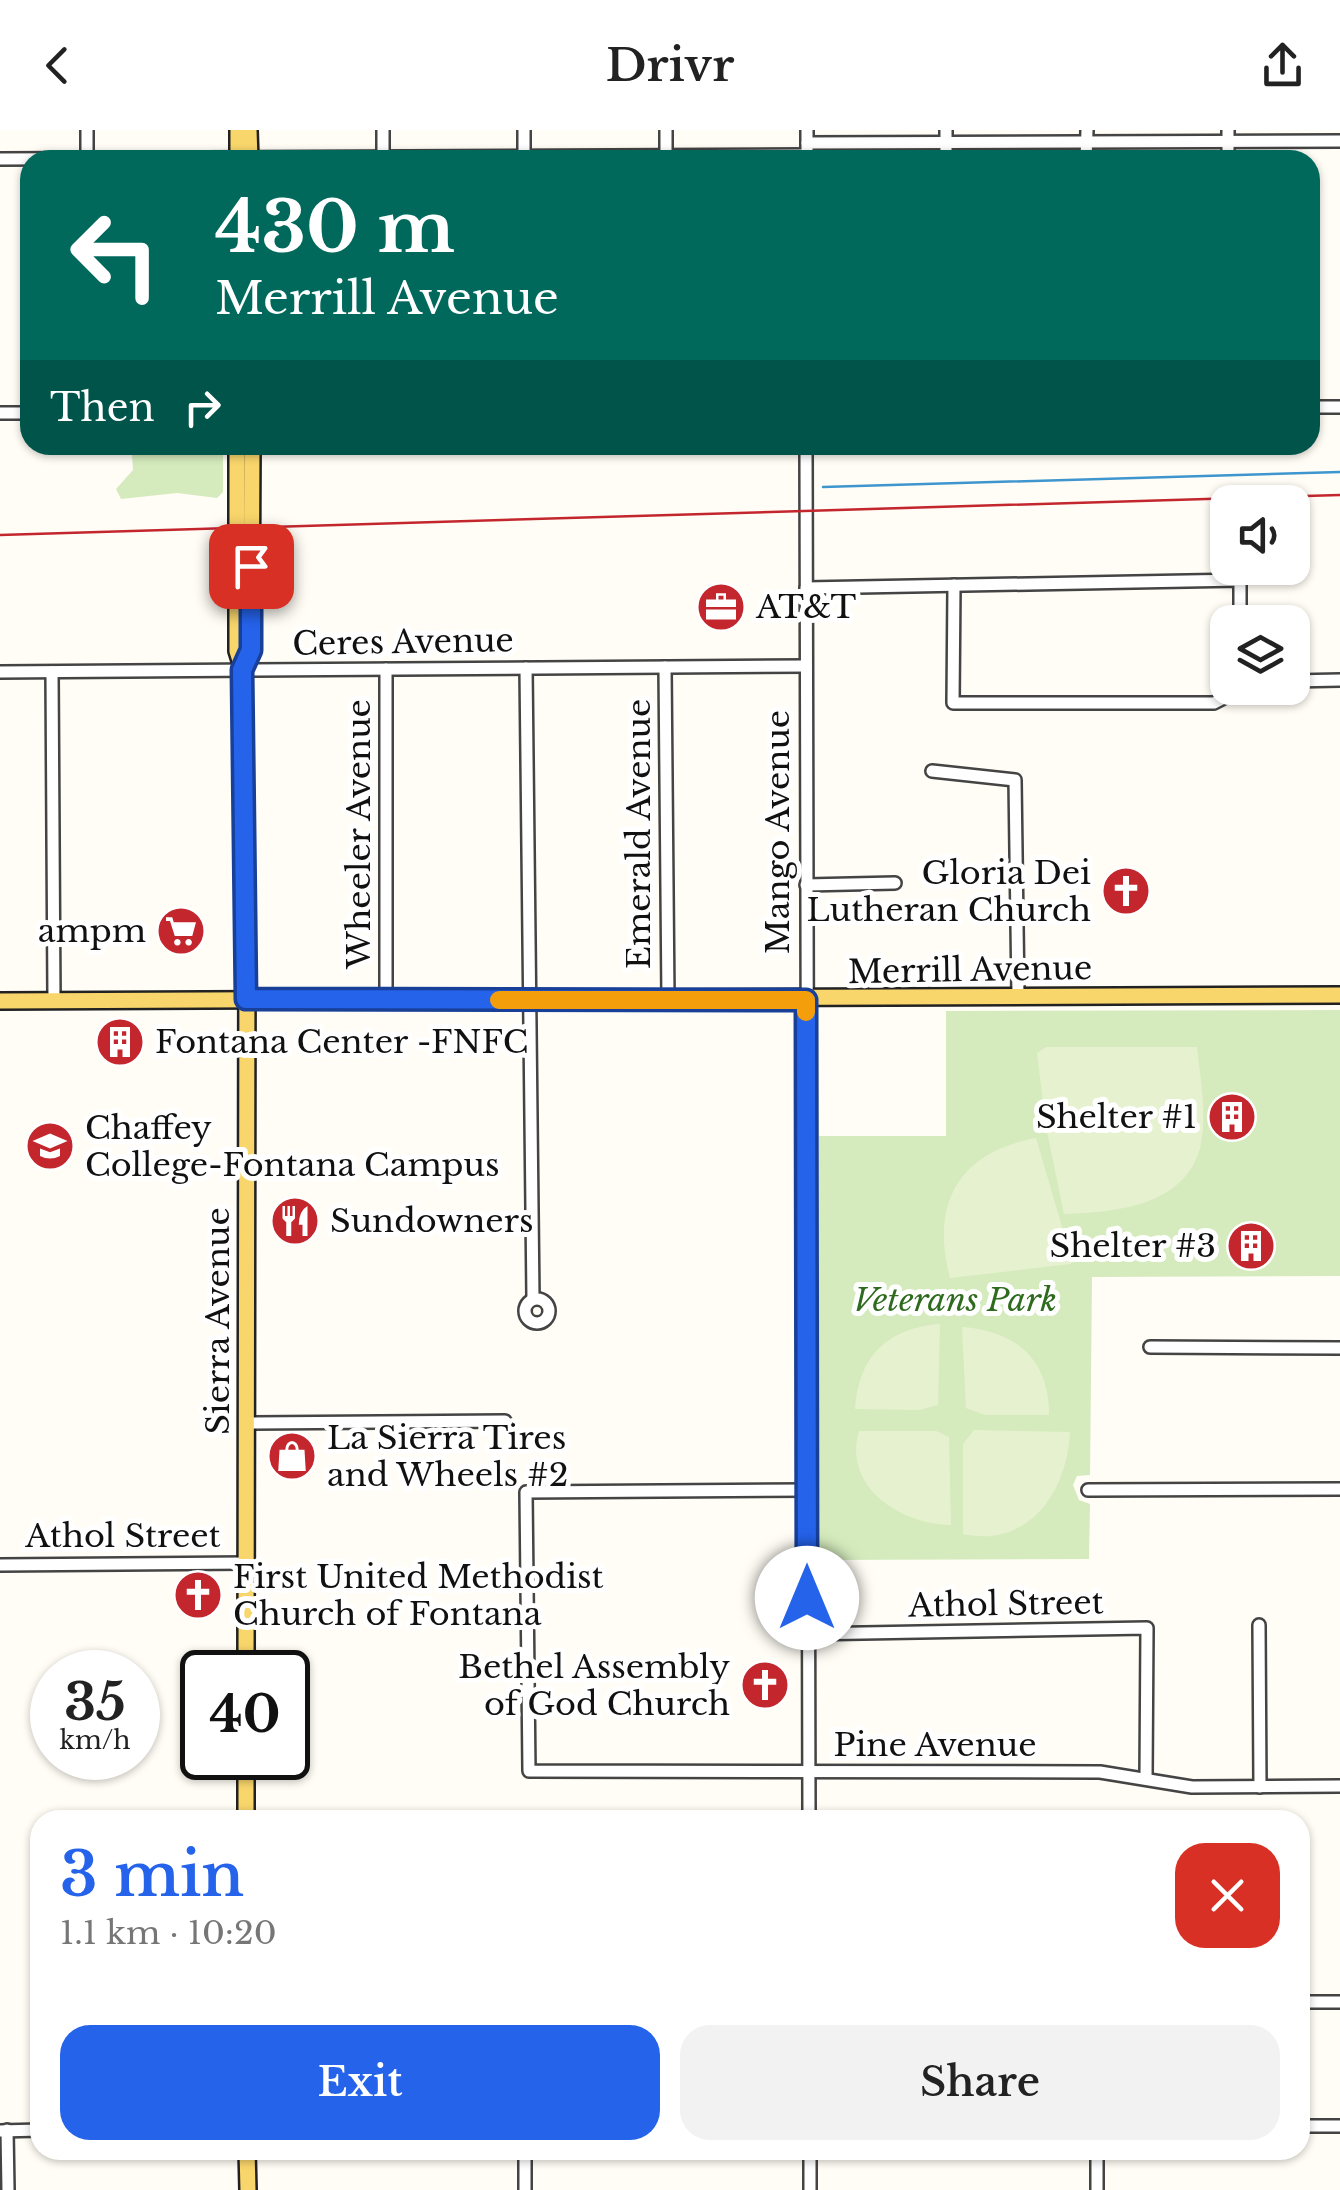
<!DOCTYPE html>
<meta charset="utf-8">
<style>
body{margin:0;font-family:"Libre Baskerville",serif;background:#f2f2f2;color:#222;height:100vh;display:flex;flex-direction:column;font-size:38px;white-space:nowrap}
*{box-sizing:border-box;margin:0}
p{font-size:32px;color:#767676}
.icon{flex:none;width:55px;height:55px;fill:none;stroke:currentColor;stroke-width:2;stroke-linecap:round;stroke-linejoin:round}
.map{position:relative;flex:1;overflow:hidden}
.panel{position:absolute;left:30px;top:1680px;width:1280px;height:350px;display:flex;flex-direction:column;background:#fff;border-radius:30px;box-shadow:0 2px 8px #0004}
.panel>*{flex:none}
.banner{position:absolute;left:20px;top:20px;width:1300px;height:305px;border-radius:30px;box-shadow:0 2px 8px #0004;background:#00695c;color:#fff;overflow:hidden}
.controls{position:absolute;left:1210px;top:355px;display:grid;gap:20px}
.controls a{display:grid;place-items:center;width:100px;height:100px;border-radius:20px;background:#fff;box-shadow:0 2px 8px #0004;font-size:50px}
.speed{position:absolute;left:30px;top:1520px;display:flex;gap:20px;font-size:50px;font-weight:700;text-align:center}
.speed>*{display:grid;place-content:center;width:130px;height:130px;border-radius:50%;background:#fff;box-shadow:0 2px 8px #0004;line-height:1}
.speed small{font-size:25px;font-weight:400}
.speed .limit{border:5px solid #111;border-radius:15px;background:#fff;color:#111}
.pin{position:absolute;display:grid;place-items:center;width:85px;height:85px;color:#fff;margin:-42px;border-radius:20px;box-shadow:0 5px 15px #0006}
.me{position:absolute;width:110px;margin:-55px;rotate:0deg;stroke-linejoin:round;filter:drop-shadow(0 0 8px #0008)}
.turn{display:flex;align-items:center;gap:35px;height:210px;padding:0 30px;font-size:45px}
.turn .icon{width:130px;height:130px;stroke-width:2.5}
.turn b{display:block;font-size:70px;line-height:85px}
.then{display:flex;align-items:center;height:95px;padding:0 30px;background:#0003;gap:20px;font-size:38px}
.round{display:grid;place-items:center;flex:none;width:105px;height:105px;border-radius:30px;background:#f2f2f2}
.head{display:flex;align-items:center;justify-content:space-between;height:170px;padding:0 30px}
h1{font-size:60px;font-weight:600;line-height:75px;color:#2563eb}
.button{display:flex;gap:20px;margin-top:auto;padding:20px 30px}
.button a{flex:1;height:115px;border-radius:30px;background:#2563eb;color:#fff;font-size:40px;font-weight:600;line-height:115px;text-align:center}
.button a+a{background:#f2f2f2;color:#222}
header{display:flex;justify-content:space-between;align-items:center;height:130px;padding:0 30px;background:#fff;font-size:45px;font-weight:600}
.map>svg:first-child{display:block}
.green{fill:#d5ebbd}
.pitch{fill:#e6f2cf}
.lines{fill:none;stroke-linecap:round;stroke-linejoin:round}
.stream{stroke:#3f96cf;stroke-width:2.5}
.minor-casing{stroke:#444;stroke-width:16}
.major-casing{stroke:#222;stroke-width:20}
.minor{stroke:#fff;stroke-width:11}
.major{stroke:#f9d66b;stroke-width:15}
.rail{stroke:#c4262e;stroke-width:2.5}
.route-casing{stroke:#184099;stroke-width:25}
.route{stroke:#2563eb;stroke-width:18}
.slow{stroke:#f59e0b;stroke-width:18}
.labels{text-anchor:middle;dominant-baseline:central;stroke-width:10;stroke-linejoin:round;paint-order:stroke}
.poi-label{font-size:32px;fill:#111;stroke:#fff;text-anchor:start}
.street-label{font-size:32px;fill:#111;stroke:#fff}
.park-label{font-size:32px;font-style:italic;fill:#2f6b1f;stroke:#fff}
</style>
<header><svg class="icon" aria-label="back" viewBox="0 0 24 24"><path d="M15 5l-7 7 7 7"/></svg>Drivr<svg class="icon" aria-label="share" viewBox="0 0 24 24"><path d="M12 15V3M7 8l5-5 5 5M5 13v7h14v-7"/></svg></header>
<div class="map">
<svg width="1340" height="2060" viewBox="0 0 1340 2060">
<rect width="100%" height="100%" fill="#fffdf5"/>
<!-- green -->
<g class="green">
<path d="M115 315H223V362L217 368 177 363 121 369 116 359 133 340 132 325 116 324Z"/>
<path d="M1340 880V1146L1092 1147 1090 1345 1077 1346 1073 1355 1079 1370 1090 1374 1089 1429 819 1430V1006H946V881Z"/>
</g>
<!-- pitch -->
<g class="pitch">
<path d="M1046 917H1197C1200 948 1208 986 1200 1018 1184 1077 1114 1082 1064 1084L1046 997 1037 923Z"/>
<path d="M1036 1008 1062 1097 1074 1111 1071 1134 950 1148C930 1073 959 1022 1036 1008Z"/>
<path d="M940 1194 938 1275 919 1280 855 1279C858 1226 888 1198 940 1194Z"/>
<path d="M962 1197C1016 1201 1049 1229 1049 1285H985L966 1278Z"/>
<path d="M974 1300 1070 1302C1067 1361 1030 1418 963 1404V1314Z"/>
<path d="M859 1301H936L949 1307 951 1395C903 1395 842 1358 859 1301Z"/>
</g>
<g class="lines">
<!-- stream -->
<path class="stream" d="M823 357 1340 342"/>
<!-- minor casing -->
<g class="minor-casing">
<g id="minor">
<path d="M383 0V30"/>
<path d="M524 0V30"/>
<path d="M666 0V30"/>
<path d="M807 0V21"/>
<path d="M946 0V30"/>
<path d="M1228 0V30"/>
<path d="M807 13 1340 11"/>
<path d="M0 29 807 25"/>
<path d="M87 30V0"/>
<path d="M1086 30 1087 0"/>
<path d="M1310 277H1340"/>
<path d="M0 283H30"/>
<path d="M806 315 809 1690"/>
<path d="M954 455 953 573H1214L1243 558"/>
<path d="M806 458 1240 450V492"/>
<path d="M665 537 668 870"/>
<path d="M526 538 533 1169"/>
<path d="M386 539V870"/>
<path d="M0 542 806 536"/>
<path d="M52 542 54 870"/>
<path d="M1292 551 1340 550"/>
<path d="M932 641 1015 650 1018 866"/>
<path d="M806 755 895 753"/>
<circle cx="537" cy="1181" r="12"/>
<path d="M1150 1217 1340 1218"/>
<path d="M245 1293 505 1291"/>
<path d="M807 1360 526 1362 529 1641 1100 1642 1192 1657 1340 1656"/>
<path d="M1088 1360 1340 1359"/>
<path d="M0 1435 246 1433"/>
<path d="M1259 1495 1260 1657"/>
<path d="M807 1504 1147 1498 1146 1648"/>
<path d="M1300 1872H1340"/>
<path d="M1300 1996H1340"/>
<path d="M7 2000 8 2060"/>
<path d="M0 2001 40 2000"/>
<path d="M525 2020V2060"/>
<path d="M810 2020V2060"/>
<path d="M1097 2060V2020"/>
</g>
</g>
<!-- major casing -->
<g class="major-casing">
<g id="major">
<path d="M238 0V30"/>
<path d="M249 0 250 30"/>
<path d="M237 315V521L243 540 247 806 246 1542"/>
<path d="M243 540 251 520 252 315"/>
<path d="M0 871 1340 865"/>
<path d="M246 1628V1690"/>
<path d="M247 2020 248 2060"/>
</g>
</g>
<!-- minor -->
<use href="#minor" class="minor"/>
<!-- major -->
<use href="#major" class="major"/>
<!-- rail -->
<path class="rail" d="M0 405 1340 365"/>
</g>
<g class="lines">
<!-- route casing -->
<g class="route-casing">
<path id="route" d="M251 436V520L242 540 246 869 806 870 807 1468"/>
</g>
<!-- route -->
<use href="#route" class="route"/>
<!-- slow -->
<path class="slow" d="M499 870H806V882"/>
</g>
<!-- icons -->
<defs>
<g id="office-disc" transform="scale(2.5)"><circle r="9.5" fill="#c4262e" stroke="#fff"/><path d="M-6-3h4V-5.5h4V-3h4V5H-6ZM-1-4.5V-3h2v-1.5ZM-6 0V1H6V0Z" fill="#fff"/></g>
<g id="church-disc" transform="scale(2.5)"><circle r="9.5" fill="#c4262e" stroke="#fff"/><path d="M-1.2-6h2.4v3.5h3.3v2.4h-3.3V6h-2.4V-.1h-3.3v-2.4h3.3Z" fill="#fff"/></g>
<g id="supermarket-disc" transform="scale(2.5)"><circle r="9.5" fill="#c4262e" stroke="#fff"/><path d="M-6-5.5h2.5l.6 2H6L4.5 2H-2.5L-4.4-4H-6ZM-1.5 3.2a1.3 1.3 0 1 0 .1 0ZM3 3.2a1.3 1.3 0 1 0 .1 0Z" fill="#fff"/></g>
<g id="building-disc" transform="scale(2.5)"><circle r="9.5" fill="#c4262e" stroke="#fff"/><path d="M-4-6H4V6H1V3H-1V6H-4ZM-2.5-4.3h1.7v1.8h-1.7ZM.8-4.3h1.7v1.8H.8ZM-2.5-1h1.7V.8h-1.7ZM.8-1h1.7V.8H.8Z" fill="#fff"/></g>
<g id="university-disc" transform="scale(2.5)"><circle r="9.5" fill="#c4262e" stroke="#fff"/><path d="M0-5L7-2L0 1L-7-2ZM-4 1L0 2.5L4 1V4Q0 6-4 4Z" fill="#fff"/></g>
<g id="restaurant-disc" transform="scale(2.5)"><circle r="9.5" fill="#c4262e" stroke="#fff"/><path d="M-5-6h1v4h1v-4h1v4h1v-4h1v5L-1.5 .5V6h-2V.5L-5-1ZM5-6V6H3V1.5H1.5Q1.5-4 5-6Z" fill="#fff"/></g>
<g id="shop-disc" transform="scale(2.5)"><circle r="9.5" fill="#c4262e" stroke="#fff"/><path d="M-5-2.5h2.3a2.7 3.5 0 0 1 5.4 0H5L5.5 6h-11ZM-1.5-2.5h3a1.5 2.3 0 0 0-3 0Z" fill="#fff"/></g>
</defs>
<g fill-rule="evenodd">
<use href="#office-disc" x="721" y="477"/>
<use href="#church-disc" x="1126" y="761"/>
<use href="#supermarket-disc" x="181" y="801"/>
<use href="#building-disc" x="120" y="912"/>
<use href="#building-disc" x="1232" y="987"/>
<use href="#university-disc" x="50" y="1016"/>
<use href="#restaurant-disc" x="295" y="1091"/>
<use href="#building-disc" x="1251" y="1116"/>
<use href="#shop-disc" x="292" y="1326"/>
<use href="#church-disc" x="198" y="1465"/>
<use href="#church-disc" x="765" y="1555"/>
</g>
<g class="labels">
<!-- poi labels -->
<g class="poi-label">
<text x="756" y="477">AT&amp;T</text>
<text x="1091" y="743" text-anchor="end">Gloria Dei<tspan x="1091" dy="37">Lutheran Church</tspan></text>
<text x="146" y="801" text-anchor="end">ampm</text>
<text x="155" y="912">Fontana Center -FNFC</text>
<text x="1197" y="987" text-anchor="end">Shelter #1</text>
<text x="85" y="998">Chaffey<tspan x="85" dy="37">College-Fontana Campus</tspan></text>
<text x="330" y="1091">Sundowners</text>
<text x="1216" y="1116" text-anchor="end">Shelter #3</text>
<text x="327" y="1308">La Sierra Tires<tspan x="327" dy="37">and Wheels #2</tspan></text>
<text x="233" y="1447">First United Methodist<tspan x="233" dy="37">Church of Fontana</tspan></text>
<text x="730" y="1537" text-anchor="end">Bethel Assembly<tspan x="730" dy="37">of God Church</tspan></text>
</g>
<!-- street labels -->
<g class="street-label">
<text transform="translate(403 512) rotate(-1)">Ceres Avenue</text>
<text transform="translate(778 702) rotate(-90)">Mango Avenue</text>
<text transform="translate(359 704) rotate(-90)">Wheeler Avenue</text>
<text transform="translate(639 704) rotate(-90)">Emerald Avenue</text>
<text transform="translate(970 840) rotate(-1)">Merrill Avenue</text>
<text transform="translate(218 1191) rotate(-90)">Sierra Avenue</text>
<text x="123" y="1406">Athol Street</text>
<text transform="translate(1006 1474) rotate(-1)">Athol Street</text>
<text x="935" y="1615">Pine Avenue</text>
</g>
<!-- park labels -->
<g class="park-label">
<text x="955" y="1170">Veterans Park</text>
</g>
</g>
</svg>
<div class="controls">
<a><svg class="icon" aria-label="sound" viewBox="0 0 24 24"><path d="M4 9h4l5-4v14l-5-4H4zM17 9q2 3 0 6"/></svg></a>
<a><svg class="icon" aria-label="layers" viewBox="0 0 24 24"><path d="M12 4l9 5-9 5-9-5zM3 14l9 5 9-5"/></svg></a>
</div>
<div class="speed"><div>35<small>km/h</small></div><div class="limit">40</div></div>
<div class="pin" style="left:251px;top:436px;background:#d93025"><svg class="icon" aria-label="arrive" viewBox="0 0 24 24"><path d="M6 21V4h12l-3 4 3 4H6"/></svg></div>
<svg class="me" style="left:807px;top:1468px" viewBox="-20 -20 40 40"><circle r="19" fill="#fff"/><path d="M0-13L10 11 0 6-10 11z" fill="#2563eb"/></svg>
<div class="banner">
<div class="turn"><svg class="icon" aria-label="left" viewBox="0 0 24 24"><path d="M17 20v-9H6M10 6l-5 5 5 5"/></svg><div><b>430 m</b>Merrill Avenue</div></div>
<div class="then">Then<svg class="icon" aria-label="right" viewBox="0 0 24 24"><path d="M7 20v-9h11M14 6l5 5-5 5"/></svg></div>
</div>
<section class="panel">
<div class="head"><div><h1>3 min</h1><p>1.1 km · 10:20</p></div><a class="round" style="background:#d93025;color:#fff"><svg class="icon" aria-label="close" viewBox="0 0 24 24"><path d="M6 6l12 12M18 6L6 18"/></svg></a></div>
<div class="button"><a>Exit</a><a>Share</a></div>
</section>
</div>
